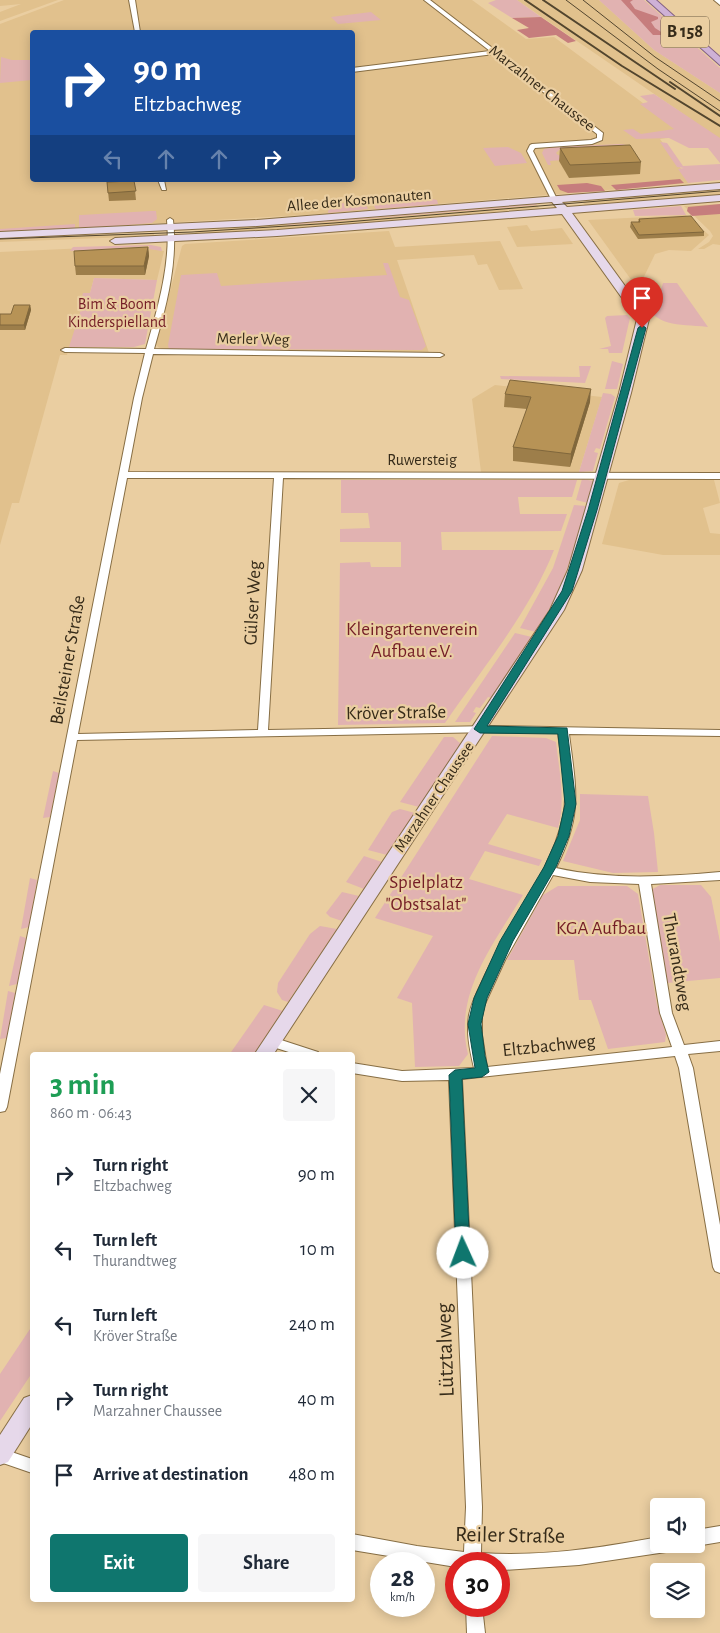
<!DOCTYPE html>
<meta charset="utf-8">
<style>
body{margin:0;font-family:"Alegreya Sans",sans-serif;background:#f6f6f7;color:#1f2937;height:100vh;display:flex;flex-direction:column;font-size:19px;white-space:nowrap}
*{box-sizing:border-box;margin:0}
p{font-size:16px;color:#747a83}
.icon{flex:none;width:28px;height:28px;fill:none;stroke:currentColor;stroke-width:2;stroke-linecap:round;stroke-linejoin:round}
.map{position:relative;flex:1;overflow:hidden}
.drawer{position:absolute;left:30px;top:1052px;width:325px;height:550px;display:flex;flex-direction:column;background:#fff;border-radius:5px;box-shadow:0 2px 12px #0003}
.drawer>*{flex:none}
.hud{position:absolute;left:30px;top:30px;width:325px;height:152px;border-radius:5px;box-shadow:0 2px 12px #0003;background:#1a4fa0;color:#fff;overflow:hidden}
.fabs{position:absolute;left:650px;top:1498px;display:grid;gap:10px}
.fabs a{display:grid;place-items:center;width:55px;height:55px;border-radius:5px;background:#fff;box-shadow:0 2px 12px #0003;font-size:25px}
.speed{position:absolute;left:370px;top:1552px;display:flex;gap:10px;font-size:25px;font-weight:700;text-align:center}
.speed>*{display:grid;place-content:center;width:65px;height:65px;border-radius:50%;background:#fff;box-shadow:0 2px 12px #0003;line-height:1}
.speed small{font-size:12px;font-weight:400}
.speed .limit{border:8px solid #d22;background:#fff;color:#111}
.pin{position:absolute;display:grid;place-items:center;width:42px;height:42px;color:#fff;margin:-51px -21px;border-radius:50% 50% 50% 0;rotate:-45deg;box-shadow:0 0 5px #0007}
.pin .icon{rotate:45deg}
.me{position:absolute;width:55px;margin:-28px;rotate:358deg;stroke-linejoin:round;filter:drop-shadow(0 0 4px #0008)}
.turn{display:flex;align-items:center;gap:18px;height:105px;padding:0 20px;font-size:22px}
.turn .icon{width:65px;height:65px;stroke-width:2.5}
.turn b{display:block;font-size:35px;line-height:42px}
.lanes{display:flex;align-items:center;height:48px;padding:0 20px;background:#0003;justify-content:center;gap:25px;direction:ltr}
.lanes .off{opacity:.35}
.round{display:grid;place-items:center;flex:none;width:52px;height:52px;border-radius:5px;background:#f6f6f7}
.headline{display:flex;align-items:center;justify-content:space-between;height:85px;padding:0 20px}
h1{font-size:30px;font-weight:700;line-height:38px;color:#1e9e55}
.cta{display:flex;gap:10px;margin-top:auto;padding:10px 20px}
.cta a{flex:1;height:58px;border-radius:5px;background:#0f766e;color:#fff;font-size:20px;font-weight:700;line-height:58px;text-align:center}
.cta a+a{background:#f6f6f7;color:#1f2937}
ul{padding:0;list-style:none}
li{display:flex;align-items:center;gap:15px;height:75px;padding:0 20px}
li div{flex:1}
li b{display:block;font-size:19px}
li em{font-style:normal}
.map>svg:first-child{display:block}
.built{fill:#e1c18d;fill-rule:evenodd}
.green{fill:#e1b2b1}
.forest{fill:#c67d7d}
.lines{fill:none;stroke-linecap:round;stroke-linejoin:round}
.street-casing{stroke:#876e44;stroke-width:2}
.secondary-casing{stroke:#876e44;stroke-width:2}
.primary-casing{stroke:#836082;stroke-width:2}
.street{fill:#fff;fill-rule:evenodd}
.secondary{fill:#e6d8ea;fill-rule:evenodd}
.primary{fill:#ceb1d6;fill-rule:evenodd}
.tram{stroke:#52452e;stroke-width:1}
.rail{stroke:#52452e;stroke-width:2}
.wall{fill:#9d7e4a}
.shaded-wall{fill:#80673c}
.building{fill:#b79356;stroke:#80673c}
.route{fill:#0f766e;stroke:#0a4d48}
.labels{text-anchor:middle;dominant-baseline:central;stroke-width:4.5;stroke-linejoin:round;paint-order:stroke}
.far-street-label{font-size:16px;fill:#362b19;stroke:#eacea1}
.far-park-label{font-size:16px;fill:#741d26;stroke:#eacea1}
.shield{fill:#eacea1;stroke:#6c5c42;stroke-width:1}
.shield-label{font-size:18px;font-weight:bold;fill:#362b19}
.street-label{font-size:19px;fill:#362b19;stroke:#eacea1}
.park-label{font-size:19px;fill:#741d26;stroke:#eacea1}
.near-street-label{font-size:22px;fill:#362b19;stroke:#eacea1}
</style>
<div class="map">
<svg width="720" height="1633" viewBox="0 0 720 1633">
<rect width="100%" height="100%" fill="#eacea1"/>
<!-- built -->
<g class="built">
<path d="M0 0H58L0 21V12L21 4 0 6Z"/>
<path d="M64 0H472L526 39 554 37 686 135 660 139 691 183 305 215 0 232V24ZM32 32H352V180H32Z"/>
<path d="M517 0H599L654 50 720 93V139Z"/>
<path d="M720 190V195L585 205 582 202 687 191Z"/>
<path d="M720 204V245L713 244 704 249H698L709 242 713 236 710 231 684 206Z"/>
<path d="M537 205 539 208 357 224 196 234 195 231Z"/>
<path d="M686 215 709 235 691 251 669 250 655 254 640 285H635L588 220Z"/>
<path d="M527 225 531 231 562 228 573 244 517 247 507 227Z"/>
<path d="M389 231 395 247 500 241 523 289 499 290 487 264 478 265 474 255 397 260 429 353 162 349 158 347 156 344 182 246 185 244Z"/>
<path d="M154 233V236L0 242V238Z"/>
<path d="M151 245 152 249 164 251 157 280 94 278 90 293 85 297 79 343 69 347 67 355H60L19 503H12L0 545V252Z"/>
<path d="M495 385 602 397 579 472H481L472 399Z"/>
<path d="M629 480H714L720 503 703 508 710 533 720 534V555H663L602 544 619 483Z"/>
</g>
<!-- green -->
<g class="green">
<path d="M496 0H517L541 17 512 18 488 3Z"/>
<path d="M599 0H644L720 68V93L654 50Z"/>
<path d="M371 12 381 20 338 24 331 17Z"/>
<path d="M1 57 12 60H32V80L0 83Z"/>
<path d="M654 94 720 138V163L708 148H689L669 138 636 139 623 130 633 129 641 134 674 129 640 104 648 102 640 96Z"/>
<path d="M660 142 667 143 683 166 720 164V180L688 183 678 169 684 168 677 167Z"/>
<path d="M622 144 626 145 559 150 556 153 558 155 573 159 550 161 551 165H548L542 153 544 149 553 147Z"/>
<path d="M508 147 521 153 527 163 495 166 483 148Z"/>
<path d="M426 198 437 200 438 204 376 209 371 202 426 200Z"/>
<path d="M365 202 368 209 328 213 329 204Z"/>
<path d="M535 203 537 205 287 225V223Z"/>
<path d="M681 206 686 215 635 216 633 210Z"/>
<path d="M151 211H156L157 219 152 223 79 229V215H81Z"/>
<path d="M75 224V229L0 232V229Z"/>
<path d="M151 245 161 247 162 251 149 249V246L70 251 73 247Z"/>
<path d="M383 263H388L400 297 409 300 426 346 422 350 169 349 168 345 181 275 217 273 221 286 387 275Z"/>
<path d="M94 278 157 280 145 344 134 347H69L85 297H82L83 293H90Z"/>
<path d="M663 283H677L708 327C675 323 658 329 639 297L643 295 660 293Z"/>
<path d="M627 315 630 318 622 353H609L608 349H599L611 346 605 318 607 316Z"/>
<path d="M612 361 623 364 617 389H605Z"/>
<path d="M579 366H591L585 383 501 379 500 376 580 377Z"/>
<path d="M603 393 611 394 615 397 600 449 596 448 594 452 598 453 593 471 579 472Z"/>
<path d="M582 479 594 481 588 503 576 500Z"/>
<path d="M341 480H577L572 497H518L520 514H567L561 531 441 532 442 550H554C530 611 482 669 445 723L338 725 340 563 370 562 371 567H401V542H340V529L370 528 368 513H341Z"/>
<path d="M574 505 586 506C574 551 562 592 536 632L520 628 553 568Z"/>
<path d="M515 633 532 637 492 698 488 697 480 708 476 707 473 712 476 713 470 722H455Z"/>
<path d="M492 736 546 738 556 742C559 770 566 800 558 828L507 814 488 844 542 860 539 866 485 851 469 879 523 895C493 945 453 994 468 1054L459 1066 415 1067 412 1003 397 998 433 936 375 918Z"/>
<path d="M444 737H453L461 744 419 807 400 802Z"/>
<path d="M53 771 59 773 50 817 43 818Z"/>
<path d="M580 794 648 796 654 833 658 872 613 873 563 861 580 820Z"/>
<path d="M400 809 415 813 387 855 368 850 392 812Z"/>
<path d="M364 856 382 862 364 889 346 882Z"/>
<path d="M30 878 37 880 29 927 21 929Z"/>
<path d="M660 885H701L711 897 720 942V978L667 983 651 890Z"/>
<path d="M558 886H627L638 894 657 1005 666 1035 665 1042 608 1049 591 1000H579L574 960H507L543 895Z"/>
<path d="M342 892 359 896 342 921 330 917 326 913Z"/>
<path d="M320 926 337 929 288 1002 282 1000 277 992 278 983 310 934Z"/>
<path d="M20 936 26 938 17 984 9 986Z"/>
<path d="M8 991 15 993 7 1038 0 1039Z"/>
<path d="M264 1005 283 1011 253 1055H229Z"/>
<path d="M32 1326V1373L0 1421V1374Z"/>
</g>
<!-- forest -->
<g class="forest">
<path d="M621 0H633L630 2 635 9 658 17V19L651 22 655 28 666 35H653Z"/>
<path d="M541 17 576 41 568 43 556 35 529 38 517 30 529 28 512 18Z"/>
<path d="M680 179 684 183 616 190 611 185Z"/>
<path d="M587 183 601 186 605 191 568 193 560 190 557 185Z"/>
<path d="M720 204V214L692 216 687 211 688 207Z"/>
</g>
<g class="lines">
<!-- street casing -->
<g class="street-casing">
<g id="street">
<path d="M129 0H135L140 32H135Z"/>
<path d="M424 0H430L603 133 602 140 592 144 535 148 533 151 557 199 556 200 551 199 527 151 530 145 532 144 591 140 597 138V134L494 54 352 72V68L490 51Z"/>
<path d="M714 0H720V5Z"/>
<path d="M158 180H164L166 190H162Z"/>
<path d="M170 218 173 220C178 264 166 307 154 349L440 353 444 355 440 357 153 354 142 398 128 472 720 473V479L283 478 268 730 493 726 720 730V736L569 734C576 790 583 814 556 868 610 880 665 877 720 872V880L651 884 672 1013 684 1045 720 1041V1051L688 1054 693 1068 720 1225V1273L715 1271 713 1267 679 1068 675 1056 462 1079 482 1507 481 1553C541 1557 600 1548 659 1537V1544H674L672 1549 666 1552 579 1565 504 1570H499V1564H456V1567L352 1550V1534L417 1546 464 1552 466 1507 449 1080 402 1081 352 1073V1063L402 1071 474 1068C470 1051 466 1033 469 1015 472 1000 480 986 486 973 511 921 551 872 563 817 569 789 561 761 558 733L493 732 77 740 7 1107 5 1111 0 1112V1074L134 398 145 353 65 352 61 350 65 348 146 349C158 307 171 264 167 220ZM127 478H274L258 730 78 734ZM553 875 590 882 639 884 660 1013 672 1047 487 1067 482 1035V1017L484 1006 505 960Z"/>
<path d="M272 1037 318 1052 319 1055H298L267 1045 266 1042 267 1039Z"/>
<path d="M0 1448 32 1459V1473L0 1462Z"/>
<path d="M720 1526V1542L696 1546 691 1544H696V1530Z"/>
<path d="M466 1606H482L485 1633H467Z"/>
</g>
</g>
<!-- secondary casing -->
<g class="secondary-casing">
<g id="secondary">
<path d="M720 183V189L562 202 567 207 720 195V201L572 213 649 319 631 393 582 570 564 610 273 1055H254L550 610 568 570 619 393 637 319 562 214 277 236 115 244 110 241 115 238 277 230 557 208 552 202 257 226 0 238V232L257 220Z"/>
<path d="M32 1395V1424L8 1462 0 1465V1435L24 1398Z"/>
</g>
</g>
<!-- primary casing -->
<g class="primary-casing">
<path id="primary" d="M647 0H656L720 57V65Z"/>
</g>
<!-- street -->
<use href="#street" class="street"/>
<!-- secondary -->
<use href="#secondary" class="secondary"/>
<!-- primary -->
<use href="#primary" class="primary"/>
<!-- tram -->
<g class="tram">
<path d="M566 0 658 69 720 111"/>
<path d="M583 0 655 57 720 101"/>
<path d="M0 239 192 232 334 223 720 191"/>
</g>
<!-- rail -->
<g class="rail">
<path d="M525 0 622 66 720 126"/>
<path d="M543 0 675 89"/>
<path d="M670 82 720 116"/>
</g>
</g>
<!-- wall -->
<g class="wall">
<path d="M560 148 641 162 640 174 569 178 559 161Z"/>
<path d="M134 181 136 200 109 201 107 182Z"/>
<path d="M639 219 704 232V236L638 239 630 227 631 222H638Z"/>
<path d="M148 247 149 256 145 275H76L75 266Z"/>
<path d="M30 305 31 310 25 330H0V314H11Z"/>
<path d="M505 394 590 402 570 467 513 461V447L527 409 504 407Z"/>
</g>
<!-- shaded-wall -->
<g class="shaded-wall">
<path d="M148 247 149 256 145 275 144 266Z"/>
<path d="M30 305 31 310 25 330 24 325Z"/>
<path d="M591 389 590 402 570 467 571 454Z"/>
</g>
<!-- building -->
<g class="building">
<path d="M630 145 641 162 570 165 560 148Z"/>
<path d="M134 181 136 191 108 193 107 182Z"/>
<path d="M691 216 704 232 639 235 631 222H640L639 219Z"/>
<path d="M148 247 144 266H75L74 251Z"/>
<path d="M14 305H30L24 325H0V314H11Z"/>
<path d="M510 380 591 389 571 454 513 447 531 397 505 394Z"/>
</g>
<!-- route -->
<path class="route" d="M642 325 646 328 597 510 572 591 487 726 567 728 576 804 569 836 556 867 513 941 487 998 481 1024 485 1056 489 1072 482 1077 462 1079 470 1253 468 1258 463 1259 458 1258 456 1253 449 1075 455 1070 475 1068 468 1024 474 998 500 941 544 867 558 836 565 804 558 734 480 733 474 729 562 591 588 510 638 328Z"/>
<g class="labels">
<!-- far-street labels -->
<g class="far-street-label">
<text transform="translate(542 88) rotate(38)">Marzahner Chaussee</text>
<text transform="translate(359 200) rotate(-5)">Allee der Kosmonauten</text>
<text transform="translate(253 339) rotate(1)">Merler Weg</text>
<text x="422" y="460">Ruwersteig</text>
<text transform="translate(434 797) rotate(-56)">Marzahner Chaussee</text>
</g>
<!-- far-park labels -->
<g class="far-park-label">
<text x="117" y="304">Bim &amp; Boom<tspan x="117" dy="18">Kinderspielland</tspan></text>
</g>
<!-- shield labels -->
<rect class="shield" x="661" y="16.5" width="48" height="31" rx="4"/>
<g class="shield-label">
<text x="685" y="32">B 158</text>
</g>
<!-- street labels -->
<g class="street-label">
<text transform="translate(253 603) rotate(-87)">Gülser Weg</text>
<text transform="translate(68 660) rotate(-80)">Beilsteiner Straße</text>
<text transform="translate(396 713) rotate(-1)">Kröver Straße</text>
<text transform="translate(677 962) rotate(80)">Thurandtweg</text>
<text transform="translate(549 1046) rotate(-6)">Eltzbachweg</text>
</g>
<!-- park labels -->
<g class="park-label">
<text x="412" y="629">Kleingartenverein<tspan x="412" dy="22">Aufbau e.V.</tspan></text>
<text x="426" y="882">Spielplatz<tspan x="426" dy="22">"Obstsalat"</tspan></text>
<text x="601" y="928">KGA Aufbau</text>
</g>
<!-- near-street labels -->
<g class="near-street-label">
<text transform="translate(445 1350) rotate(-92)">Lütztalweg</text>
<text transform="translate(510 1535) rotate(1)">Reiler Straße</text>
</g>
</g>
</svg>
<div class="fabs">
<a><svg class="icon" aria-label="sound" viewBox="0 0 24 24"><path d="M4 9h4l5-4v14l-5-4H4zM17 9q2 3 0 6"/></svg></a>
<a><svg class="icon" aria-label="layers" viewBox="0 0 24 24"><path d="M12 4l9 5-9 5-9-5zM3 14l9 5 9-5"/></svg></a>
</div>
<div class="speed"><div>28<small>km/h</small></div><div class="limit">30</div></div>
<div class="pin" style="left:642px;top:328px;background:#d93025"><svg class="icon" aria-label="arrive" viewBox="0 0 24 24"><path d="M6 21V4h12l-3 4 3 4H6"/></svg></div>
<svg class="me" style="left:463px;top:1253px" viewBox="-20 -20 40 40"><circle r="19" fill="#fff"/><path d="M0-13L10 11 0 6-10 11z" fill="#0f766e"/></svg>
<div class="hud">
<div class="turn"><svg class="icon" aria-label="right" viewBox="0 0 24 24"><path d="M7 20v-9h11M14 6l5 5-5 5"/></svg><div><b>90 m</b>Eltzbachweg</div></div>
<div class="lanes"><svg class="icon off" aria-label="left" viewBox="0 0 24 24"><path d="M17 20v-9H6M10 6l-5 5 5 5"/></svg><svg class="icon off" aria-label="ahead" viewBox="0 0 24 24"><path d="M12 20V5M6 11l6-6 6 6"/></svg><svg class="icon off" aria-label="ahead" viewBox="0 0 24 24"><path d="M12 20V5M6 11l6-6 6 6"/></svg><svg class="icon" aria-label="right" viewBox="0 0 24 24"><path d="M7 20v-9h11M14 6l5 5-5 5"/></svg></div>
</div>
<section class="drawer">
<div class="headline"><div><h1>3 min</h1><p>860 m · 06:43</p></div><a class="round"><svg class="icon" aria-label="close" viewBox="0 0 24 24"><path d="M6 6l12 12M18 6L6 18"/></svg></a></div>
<ul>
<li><svg class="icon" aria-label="right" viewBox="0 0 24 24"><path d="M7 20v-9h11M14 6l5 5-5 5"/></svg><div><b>Turn right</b><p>Eltzbachweg</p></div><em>90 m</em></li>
<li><svg class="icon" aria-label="left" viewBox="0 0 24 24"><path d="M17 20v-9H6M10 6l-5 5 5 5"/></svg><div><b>Turn left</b><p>Thurandtweg</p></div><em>10 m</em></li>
<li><svg class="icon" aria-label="left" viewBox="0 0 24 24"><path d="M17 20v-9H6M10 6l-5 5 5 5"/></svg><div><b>Turn left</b><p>Kröver Straße</p></div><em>240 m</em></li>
<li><svg class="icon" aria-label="right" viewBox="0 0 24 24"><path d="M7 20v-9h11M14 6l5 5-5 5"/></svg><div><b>Turn right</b><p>Marzahner Chaussee</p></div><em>40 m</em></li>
<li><svg class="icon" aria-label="arrive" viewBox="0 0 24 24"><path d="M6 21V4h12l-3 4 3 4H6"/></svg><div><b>Arrive at destination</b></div><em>480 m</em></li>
</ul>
<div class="cta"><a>Exit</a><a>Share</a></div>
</section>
</div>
